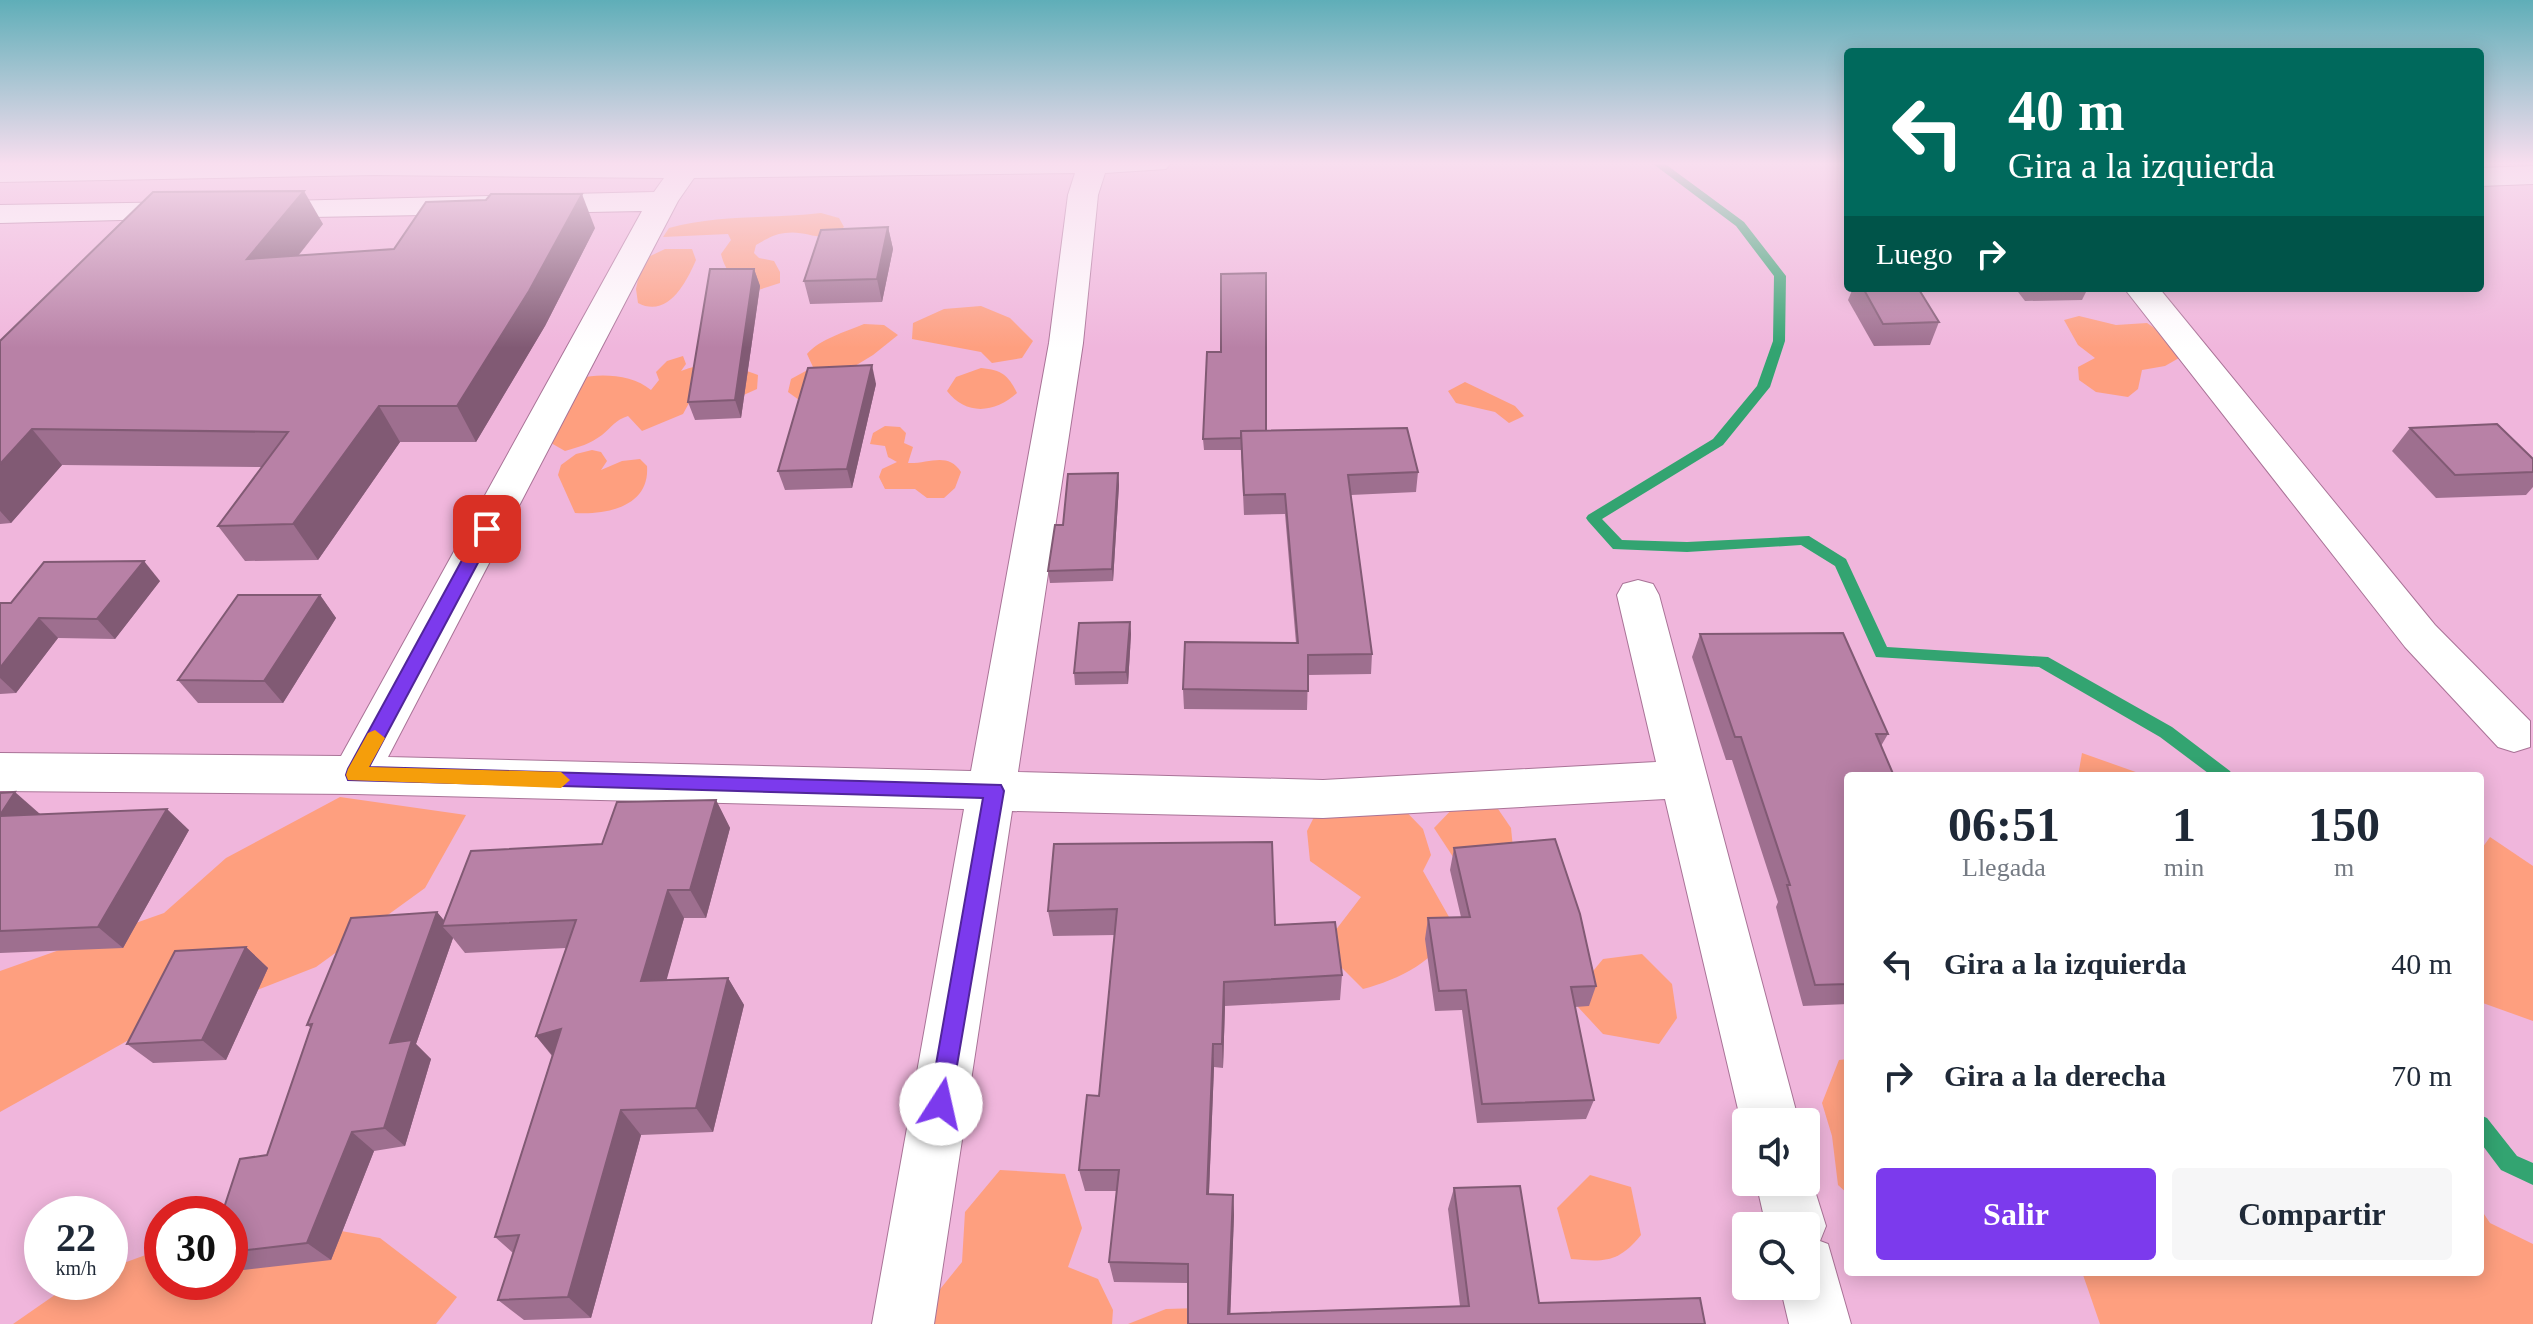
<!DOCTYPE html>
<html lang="es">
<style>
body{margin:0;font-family:Georgia,serif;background:#f6f6f7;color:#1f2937;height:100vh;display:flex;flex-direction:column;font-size:30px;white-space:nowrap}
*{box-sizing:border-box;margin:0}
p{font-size:26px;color:#747a83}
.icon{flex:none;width:44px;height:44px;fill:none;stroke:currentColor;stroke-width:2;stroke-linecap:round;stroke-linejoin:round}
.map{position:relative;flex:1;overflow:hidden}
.side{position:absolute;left:1844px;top:772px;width:640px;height:504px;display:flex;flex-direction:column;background:#fff;border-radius:8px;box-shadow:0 4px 20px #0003}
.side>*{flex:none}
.top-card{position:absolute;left:1844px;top:48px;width:640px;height:244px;border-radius:8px;box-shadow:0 4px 20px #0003;background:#00695c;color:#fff;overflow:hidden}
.buttons{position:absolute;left:1732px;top:1108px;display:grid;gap:16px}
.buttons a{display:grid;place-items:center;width:88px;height:88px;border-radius:8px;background:#fff;box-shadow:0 4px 20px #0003;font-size:40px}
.speed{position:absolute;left:24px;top:1196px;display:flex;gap:16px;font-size:40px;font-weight:700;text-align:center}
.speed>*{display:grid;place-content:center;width:104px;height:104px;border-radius:50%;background:#fff;box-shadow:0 4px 20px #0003;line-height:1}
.speed small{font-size:20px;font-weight:400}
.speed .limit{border:12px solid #d22;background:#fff;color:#111}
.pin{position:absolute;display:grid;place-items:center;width:68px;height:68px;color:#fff;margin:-34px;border-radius:16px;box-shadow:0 4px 12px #0006}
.me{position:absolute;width:88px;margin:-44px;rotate:10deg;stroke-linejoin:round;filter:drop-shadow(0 0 6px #0008)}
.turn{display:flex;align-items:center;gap:28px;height:168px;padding:0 32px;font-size:36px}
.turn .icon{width:104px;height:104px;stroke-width:2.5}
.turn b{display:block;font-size:56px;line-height:68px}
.then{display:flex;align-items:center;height:76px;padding:0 32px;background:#0003;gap:16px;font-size:30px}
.eta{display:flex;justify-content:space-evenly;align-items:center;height:136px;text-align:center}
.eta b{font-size:48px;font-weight:800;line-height:56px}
.primary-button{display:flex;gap:16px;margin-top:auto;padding:16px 32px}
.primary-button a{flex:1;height:92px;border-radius:8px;background:#7c3aed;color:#fff;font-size:32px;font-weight:800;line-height:92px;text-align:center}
.primary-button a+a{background:#f6f6f7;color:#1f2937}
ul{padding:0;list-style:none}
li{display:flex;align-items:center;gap:24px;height:112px;padding:0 32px}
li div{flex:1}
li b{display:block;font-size:30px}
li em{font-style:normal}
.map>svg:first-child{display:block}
.green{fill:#fe9f7f}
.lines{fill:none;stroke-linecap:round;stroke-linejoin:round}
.stream{fill:#33a471;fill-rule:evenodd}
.minor-casing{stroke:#a97397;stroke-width:2}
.minor{fill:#fff;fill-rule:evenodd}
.wall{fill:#9e6f8f}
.shaded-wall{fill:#815a74}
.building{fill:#b881a6;stroke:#815a74;stroke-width:2}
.route{fill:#7c3aed;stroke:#51269a;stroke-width:2}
.slow{fill:#f59e0b}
</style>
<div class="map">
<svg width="2533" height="1324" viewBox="0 0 2533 1324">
<rect width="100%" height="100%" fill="#f0b6dc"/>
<!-- green -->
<g class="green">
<path d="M821 213 839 218 844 227C825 247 808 229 785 233 774 234 765 240 756 245L754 253 759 258 774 261 780 272V283L752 292C736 280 726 274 721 254L731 240 728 234 663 237 669 228C720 214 769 219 821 213Z"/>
<path d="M665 249H692L696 260C687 281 668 319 638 303L636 289 642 260Z"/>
<path d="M981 306 1010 318 1033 341 1022 358 992 363 981 352 912 339 913 323 944 309Z"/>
<path d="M2079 316 2116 325 2147 323 2173 340 2179 358 2165 366 2142 370 2138 389 2128 397 2096 392 2079 380 2078 367 2095 358 2078 345 2064 320Z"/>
<path d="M864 324 884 325 898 335 873 355 799 400 788 392 791 379 813 367 807 354C820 339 845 332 864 324Z"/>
<path d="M683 356 686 364 681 371C707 360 731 365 758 375L757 389 728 402 689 403 683 414 642 431 628 416C615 420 612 427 602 435 590 444 579 447 565 451L551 443 580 378C602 373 633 375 651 390L659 380 656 372 667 361Z"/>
<path d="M981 368C1002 370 1008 375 1017 393 995 413 966 416 947 391L956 377Z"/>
<path d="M1465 382 1515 406 1524 416 1509 423 1495 412 1456 403 1448 391Z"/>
<path d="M885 426 900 427 906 433 904 443 913 447 908 463C928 464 948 451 961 472L955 488 944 498H927L915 489H885L879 477 882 469 897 462 888 457 885 446 870 444 873 433Z"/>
<path d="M592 450 601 452 607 461 601 470 622 461 640 459 647 466C650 506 608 515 575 513L558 475 561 465 576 454Z"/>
<path d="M2082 753 2147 776H2078Z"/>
<path d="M340 797 466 815 425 888 316 967 127 1041 0 1112V971L164 913 226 858Z"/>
<path d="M1392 797 1423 829 1431 855 1423 871 1453 924C1440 960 1398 980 1363 989L1322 948 1361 897 1310 861 1307 831 1323 799Z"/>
<path d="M1459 802 1496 806 1511 828 1513 848 1461 869 1434 828Z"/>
<path d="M2490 837 2533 866V1021L2480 1002V851Z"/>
<path d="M1642 954 1672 984 1677 1018 1659 1044 1603 1034 1578 1007 1584 982 1603 959Z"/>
<path d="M1848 1059V1194L1838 1185 1832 1136 1822 1103 1839 1060Z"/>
<path d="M1000 1170 1065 1174 1082 1228 1068 1267 1098 1279 1113 1310 1112 1324H917L916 1319 962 1262 965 1212Z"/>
<path d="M1590 1175 1631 1187 1641 1235C1618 1263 1605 1262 1571 1259L1557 1208Z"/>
<path d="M2480 1208 2490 1223 2533 1244V1324H2100L2082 1272H2480Z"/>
<path d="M253 1215 380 1238 457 1297 436 1324H13L72 1283 110 1282V1268L162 1249V1282H230V1224Z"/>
<path d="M1199 1308 1212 1324H1128L1166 1309Z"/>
</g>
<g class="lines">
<!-- stream -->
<g class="stream">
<path d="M1652 163H1664L1744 222 1786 276 1785 341 1770 387 1723 445 1602 519 1622 540 1687 542 1809 536 1846 559 1887 647 2048 657 2172 727 2230 771 2233 776H2212L2160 737 2039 667 1876 657 1835 566 1801 545 1687 552 1613 549 1588 521 1586 518 1588 515 1713 439 1757 386 1773 341 1774 276 1736 226Z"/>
<path d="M2480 1115 2487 1118 2517 1156 2533 1163V1185L2501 1170 2480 1142Z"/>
</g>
<!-- minor casing -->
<g class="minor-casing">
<g id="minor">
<path d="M1171 163 1166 169 1105 173 1098 195 1083 343 1018 772 1323 780 1656 762 1617 595 1623 584 1638 580 1653 584 1659 595 1799 1122H1746V1133L1741 1122 1665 799 1323 818 1012 811 934 1324H872L964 809 355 794 0 791V753L341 756 642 211 254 218 243 216 238 209 243 202 654 192 664 178 375 175 0 182V164ZM1075 173 1068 195 1049 343 971 771 388 757 678 201 694 178Z"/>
<path d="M2533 166V184L2480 186V168Z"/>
<path d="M190 202 201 204 206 211 201 218 0 223V205Z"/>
<path d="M2124 288H2159L2435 625 2530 721V747L2514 752 2498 747 2405 647Z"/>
<path d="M1806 1162 1826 1226 1820 1241 1828 1244 1851 1324H1789L1780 1286H1806V1226H1766L1756 1182H1806Z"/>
</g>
</g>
<!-- minor -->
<use href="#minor" class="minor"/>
</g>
<!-- wall -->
<g class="wall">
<path d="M323 224 299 255 394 249 595 228 545 326 476 442H400L318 560 245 561 218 526 262 467 62 465 11 523 0 524V341Z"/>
<path d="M888 227 893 249 882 302 810 304 804 281Z"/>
<path d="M754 269 760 286 741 418 695 420 688 402Z"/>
<path d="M1853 288H1918L1939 322 1930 345 1874 346 1848 300Z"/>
<path d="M2015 288H2088L2082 300 2025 301Z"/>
<path d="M876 384 852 488 785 490 778 471Z"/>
<path d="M2410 428 2533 459V487L2526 495 2436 498 2392 451Z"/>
<path d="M1266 431 1418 472 1416 492 1351 495 1372 654 1371 674 1308 675 1307 710 1184 709 1183 689 1296 643 1285 514 1244 515 1241 450H1204L1203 439Z"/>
<path d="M1118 473 1119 485 1113 581 1050 583 1048 571 1063 525Z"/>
<path d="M160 581 115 639 58 638 16 693 0 694V603H11Z"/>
<path d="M320 595 336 618 283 703H198L178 680Z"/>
<path d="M1130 622 1131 634 1128 684 1075 685 1074 673Z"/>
<path d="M1700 634 1888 734 1881 746 1848 776V1004L1803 1006 1776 907 1778 902 1732 760H1726L1692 657Z"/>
<path d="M0 793 40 814 189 830 123 948 0 953Z"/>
<path d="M716 800 730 828 706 918H684L666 980 728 978 744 1005 713 1132 641 1135 591 1318 524 1320 498 1300 513 1253 495 1237 552 1056 536 1036 566 948 465 953 453 938 416 1044 431 1059 405 1146 374 1151 331 1260 235 1271 230 1268V1214L267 1155 311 1028 307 1025 437 912 444 921 602 844Z"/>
<path d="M1054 844 1275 925 1342 975 1340 1000 1225 1006 1223 1068 1214 1067 1209 1194 1233 1195 1234 1215 1230 1314 1460 1306 1448 1209 1454 1188 1539 1303 1188 1324V1283L1114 1282 1109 1262 1117 1191H1085L1079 1170 1099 1096 1115 935 1053 936 1048 911Z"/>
<path d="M1454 848 1596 986 1589 1006 1575 1007 1594 1100 1586 1119 1477 1123 1462 1010 1435 1011 1425 939 1428 918 1461 917 1450 870Z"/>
<path d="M246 947 268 968 226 1060 153 1063 127 1044Z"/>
</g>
<!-- shaded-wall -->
<g class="shaded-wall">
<path d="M304 191 323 224 268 293 247 259Z"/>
<path d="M582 194 595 228 545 326 476 442 457 406Z"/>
<path d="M888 227 893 249 882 302 877 279Z"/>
<path d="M754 269 760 286 741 418 735 400Z"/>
<path d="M872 365 876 384 852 488 847 469Z"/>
<path d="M379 406 400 442 318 560 293 524Z"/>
<path d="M32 429 62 465 11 523 0 511V464Z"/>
<path d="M1118 473 1119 485 1113 581 1112 569Z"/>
<path d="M144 561 160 581 115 639 97 619Z"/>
<path d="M320 595 336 618 283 703 264 681Z"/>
<path d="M39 618 58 638 16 693 0 678V668Z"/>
<path d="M1130 622 1131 634 1128 684 1126 672Z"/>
<path d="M15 792 40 814 0 816Z"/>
<path d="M716 800 730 828 706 918 690 890Z"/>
<path d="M167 809 189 830 123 948 98 927Z"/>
<path d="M668 890 684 918 659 1007 641 981Z"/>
<path d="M437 912 448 925 442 926 453 938 416 1044 431 1059 405 1146 384 1128 390 1043Z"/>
<path d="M246 947 268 968 226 1060 202 1040Z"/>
<path d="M728 978 744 1005 713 1132 696 1108Z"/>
<path d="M1224 982 1225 1006 1223 1068 1222 1044Z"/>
<path d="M561 1029 558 1062 536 1036Z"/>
<path d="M1213 1044 1214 1067 1208 1215 1207 1194Z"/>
<path d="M621 1110 641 1135 591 1318 568 1297Z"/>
<path d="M352 1132 374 1151 331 1260 307 1243Z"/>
<path d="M1233 1195 1234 1215 1230 1324 1228 1314Z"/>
</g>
<!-- building -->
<g class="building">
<path d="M304 191 247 259 394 249 426 202 486 200 491 194H582L529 291 457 406H379L293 524 218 526 288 432 32 429 0 464V341L153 192Z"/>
<path d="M888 227 877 279 804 281 821 230Z"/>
<path d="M710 269H754L735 400 688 402Z"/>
<path d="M1266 273V431H1241V438L1203 439 1207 352H1221V274Z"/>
<path d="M1863 288H1918L1939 322 1883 324Z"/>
<path d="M872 365 847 469 778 471 808 368Z"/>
<path d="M2497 424 2533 459V472L2455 475 2410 428Z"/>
<path d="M1407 428 1418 472 1348 475 1372 654 1308 655V691L1183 689 1185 642 1298 643 1285 494 1244 495 1241 431Z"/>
<path d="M1118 473 1112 569 1048 571 1055 525H1063L1068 474Z"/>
<path d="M144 561 97 619 39 618 0 668V603H11L44 562Z"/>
<path d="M238 595H320L264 681 178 680Z"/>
<path d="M1130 622 1126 672 1074 673 1079 623Z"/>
<path d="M1843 633 1888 734H1876L1894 776H1848V984L1815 985 1787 885H1790L1741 737H1735L1700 634Z"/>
<path d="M15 792 0 815V793Z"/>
<path d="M716 800 690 890H668L641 981 728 978 696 1108 621 1110 568 1297 498 1300 519 1235 495 1237 561 1029 536 1036 576 920 442 926 471 851 602 844 617 802Z"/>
<path d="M167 809 98 927 0 931V816Z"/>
<path d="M1555 839 1580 914 1596 986 1571 987 1594 1100 1482 1104 1466 990 1439 991 1428 918 1470 917 1454 848Z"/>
<path d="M1272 842 1275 925 1335 922 1342 975 1224 982 1222 1044H1213L1207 1194 1233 1195 1228 1314 1469 1306 1454 1188 1520 1186 1539 1303 1700 1298 1705 1324H1188V1264L1109 1262 1119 1170H1079L1087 1095 1099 1096 1117 909 1048 911 1054 844Z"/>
<path d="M437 912 390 1043 412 1040 384 1128 352 1132 307 1243 230 1252V1214H222L240 1159 267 1155 312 1024 307 1025 351 918Z"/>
<path d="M246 947 202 1040 127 1044 175 951Z"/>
</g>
<!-- sky -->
<linearGradient id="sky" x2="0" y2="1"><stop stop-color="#5faeb8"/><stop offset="0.47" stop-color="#f8deef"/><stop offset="1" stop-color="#f8deef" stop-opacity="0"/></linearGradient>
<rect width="2533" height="348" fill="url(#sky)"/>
<!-- route -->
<path class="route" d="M487 523 496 529 369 767 1001 785 1004 791 949 1112 941 1116 932 1112 929 1104 983 798 348 780 346 775 348 769 479 529Z"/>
<!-- slow -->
<path class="slow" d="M375 730 385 738 369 767 561 772 570 780 561 788 348 780 346 775 348 769 368 733Z"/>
</svg>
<div class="buttons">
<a><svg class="icon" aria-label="sound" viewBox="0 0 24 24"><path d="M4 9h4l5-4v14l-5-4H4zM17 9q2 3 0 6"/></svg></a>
<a><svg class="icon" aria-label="search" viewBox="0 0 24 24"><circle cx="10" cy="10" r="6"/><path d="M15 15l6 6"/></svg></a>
</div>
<div class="speed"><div>22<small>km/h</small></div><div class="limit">30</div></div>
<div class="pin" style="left:487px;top:529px;background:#d93025"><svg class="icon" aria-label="arrive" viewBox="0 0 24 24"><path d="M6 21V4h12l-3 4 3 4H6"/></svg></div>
<svg class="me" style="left:941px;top:1104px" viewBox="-20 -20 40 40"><circle r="19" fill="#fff"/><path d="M0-13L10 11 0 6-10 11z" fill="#7c3aed"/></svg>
<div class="top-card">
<div class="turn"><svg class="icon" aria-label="left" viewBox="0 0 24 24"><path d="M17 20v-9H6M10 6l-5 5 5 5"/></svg><div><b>40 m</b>Gira a la izquierda</div></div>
<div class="then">Luego<svg class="icon" aria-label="right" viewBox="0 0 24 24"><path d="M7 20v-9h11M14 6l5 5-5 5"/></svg></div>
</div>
<section class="side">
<div class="eta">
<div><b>06:51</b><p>Llegada</p></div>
<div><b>1</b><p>min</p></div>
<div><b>150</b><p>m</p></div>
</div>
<ul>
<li><svg class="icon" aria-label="left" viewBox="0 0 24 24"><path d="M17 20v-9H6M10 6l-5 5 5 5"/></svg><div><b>Gira a la izquierda</b></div><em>40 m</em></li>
<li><svg class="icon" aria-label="right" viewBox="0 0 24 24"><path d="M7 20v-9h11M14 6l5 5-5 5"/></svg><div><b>Gira a la derecha</b></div><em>70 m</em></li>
</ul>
<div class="primary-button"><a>Salir</a><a>Compartir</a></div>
</section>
</div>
